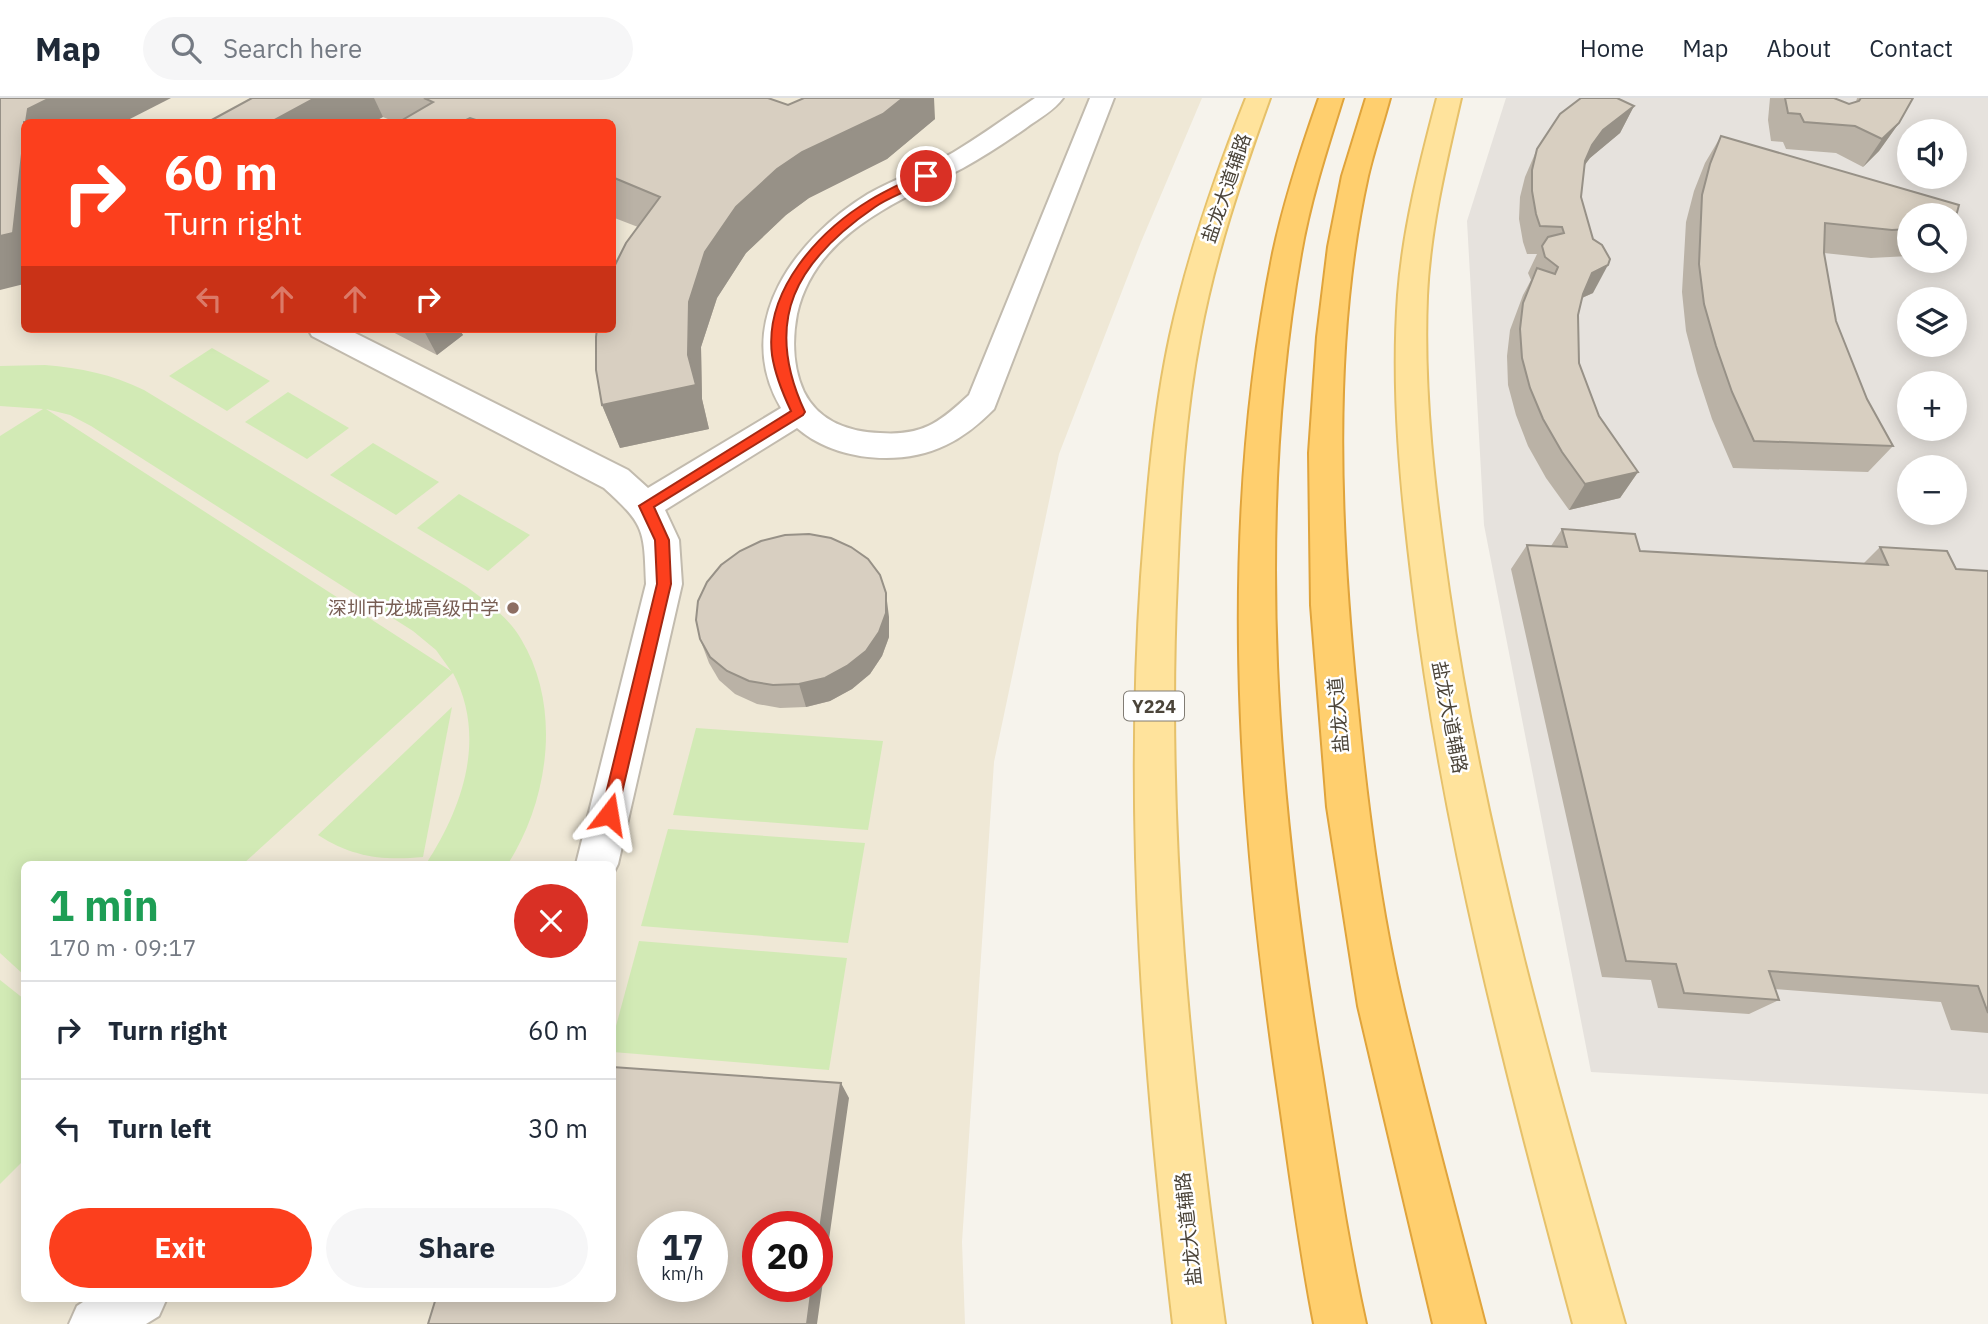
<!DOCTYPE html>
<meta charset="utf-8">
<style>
body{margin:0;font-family:"IBM Plex Sans","Noto Sans SC",sans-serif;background:#f6f6f7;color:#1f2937;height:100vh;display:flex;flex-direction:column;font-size:26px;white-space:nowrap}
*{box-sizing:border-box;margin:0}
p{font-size:23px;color:#747a83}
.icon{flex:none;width:38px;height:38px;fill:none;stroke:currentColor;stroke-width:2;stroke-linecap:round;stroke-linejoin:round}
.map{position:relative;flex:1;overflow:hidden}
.drawer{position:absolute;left:21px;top:763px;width:595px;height:441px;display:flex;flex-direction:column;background:#fff;border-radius:10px;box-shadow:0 4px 18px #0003}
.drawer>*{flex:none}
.banner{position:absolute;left:21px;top:21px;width:595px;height:214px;border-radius:10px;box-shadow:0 4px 18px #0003;background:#fc3f1d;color:#fff;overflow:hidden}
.controls{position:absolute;left:1897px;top:21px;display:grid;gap:14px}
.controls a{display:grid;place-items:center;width:70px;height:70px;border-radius:50%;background:#fff;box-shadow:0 4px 18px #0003;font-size:35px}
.speed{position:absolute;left:637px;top:1113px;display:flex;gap:14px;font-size:35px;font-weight:700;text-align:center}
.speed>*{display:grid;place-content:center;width:91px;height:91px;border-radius:50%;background:#fff;box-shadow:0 4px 18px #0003;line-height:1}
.speed small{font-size:18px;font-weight:400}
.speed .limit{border:10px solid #d22;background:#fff;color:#111}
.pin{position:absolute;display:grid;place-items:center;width:60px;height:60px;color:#fff;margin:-30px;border:4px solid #fff;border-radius:50%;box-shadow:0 2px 7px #0007}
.me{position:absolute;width:77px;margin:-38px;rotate:14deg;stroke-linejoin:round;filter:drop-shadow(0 0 5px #0008)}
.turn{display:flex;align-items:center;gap:24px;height:147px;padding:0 28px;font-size:32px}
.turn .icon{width:91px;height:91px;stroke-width:2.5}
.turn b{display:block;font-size:49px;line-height:60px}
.lanes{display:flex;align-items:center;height:66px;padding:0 28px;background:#0003;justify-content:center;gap:35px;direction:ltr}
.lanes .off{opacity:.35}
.round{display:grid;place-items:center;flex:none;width:74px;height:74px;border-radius:37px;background:#f6f6f7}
.head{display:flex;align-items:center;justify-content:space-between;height:119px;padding:0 28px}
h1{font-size:42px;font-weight:700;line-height:52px;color:#1e9e55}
.primary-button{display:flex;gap:14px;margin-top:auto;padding:14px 28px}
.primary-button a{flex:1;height:80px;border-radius:42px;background:#fc3f1d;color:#fff;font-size:28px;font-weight:700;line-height:80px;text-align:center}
.primary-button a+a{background:#f6f6f7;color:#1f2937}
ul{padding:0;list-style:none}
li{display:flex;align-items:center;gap:21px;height:98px;padding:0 28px;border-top:2px solid #e0e1e3}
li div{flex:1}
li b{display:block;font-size:26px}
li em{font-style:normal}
header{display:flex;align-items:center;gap:42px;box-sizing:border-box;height:98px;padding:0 35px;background:#fff;border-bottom:2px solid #e0e1e3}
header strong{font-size:33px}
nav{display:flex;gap:38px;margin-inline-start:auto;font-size:24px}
.search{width:490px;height:63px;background:#f6f6f7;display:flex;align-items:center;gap:18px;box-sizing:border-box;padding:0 24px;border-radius:38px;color:#747a83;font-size:26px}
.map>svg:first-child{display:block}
.industrial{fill:#e6e2dd;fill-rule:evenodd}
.education{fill:#efe8d6;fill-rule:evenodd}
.green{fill:#d2eab5;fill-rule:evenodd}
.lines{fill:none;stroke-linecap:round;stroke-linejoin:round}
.minor-casing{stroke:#c2bbae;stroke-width:4}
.major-casing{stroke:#e6c16a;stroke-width:4}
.highway-casing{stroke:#e0a43c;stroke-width:4}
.minor{fill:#fff;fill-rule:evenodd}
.major{fill:#ffe39c;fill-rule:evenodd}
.highway{fill:#ffcf6e;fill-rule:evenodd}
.wall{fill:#bab2a6}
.shaded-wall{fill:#979187}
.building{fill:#d8cfc1;stroke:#979187;stroke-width:2;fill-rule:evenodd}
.route{fill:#fc3f1d;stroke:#a42913;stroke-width:2}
.education-dot{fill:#8d6e63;stroke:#fff;stroke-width:2.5}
.labels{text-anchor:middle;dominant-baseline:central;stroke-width:5;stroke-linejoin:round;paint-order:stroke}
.shield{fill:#fff;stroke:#817c74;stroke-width:2}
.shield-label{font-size:18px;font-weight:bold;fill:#4b4439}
.street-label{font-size:19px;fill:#4b4439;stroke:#fff}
.education-label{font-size:19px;fill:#785e54;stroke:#fff;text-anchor:end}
</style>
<header>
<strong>Map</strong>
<div class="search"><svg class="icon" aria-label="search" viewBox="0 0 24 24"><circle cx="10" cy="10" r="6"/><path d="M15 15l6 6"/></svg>Search here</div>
<nav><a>Home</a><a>Map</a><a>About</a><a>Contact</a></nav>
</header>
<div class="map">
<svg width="1988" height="1226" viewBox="0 0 1988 1226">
<rect width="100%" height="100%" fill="#f6f3ec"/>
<!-- industrial -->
<path class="industrial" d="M1506 0H1988V996L1591 974 1484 427 1467 123ZM1909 33H1955V79H1909ZM1909 117H1955V163H1909ZM1909 201H1955V247H1909ZM1909 285H1955V331H1909ZM1909 369H1955V415H1909Z"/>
<!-- education -->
<path class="education" d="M0 0H1202L1141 144 1059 356 994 664 962 1144 965 1226H0ZM24 24H612V231H24ZM24 766H612V1200H24ZM653 1129H712V1188H653ZM758 1129H817V1188H758Z"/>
<!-- green -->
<g class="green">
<path d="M212 250 270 283 227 313 169 278Z"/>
<path d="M45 267C81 270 111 276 144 292L467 489C487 504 508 519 521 541 562 609 549 701 508 766H426C463 709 487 639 453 575L243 766H24V877L0 855V338L43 311 0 308V268ZM46 311 70 317 91 328 413 533 436 552 451 573Z"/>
<path d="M288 294 349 330 307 361 245 324Z"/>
<path d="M373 345 439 384 396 417 330 377Z"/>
<path d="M459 396 530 437 488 473 417 430Z"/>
<path d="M452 609 423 759C383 763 352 759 318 737Z"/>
<path d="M696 630 883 643 868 732 673 717Z"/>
<path d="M668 731 865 745 848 845 641 828Z"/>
<path d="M639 843 847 860 829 972 613 954V939Z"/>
<path d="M0 882 24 901V1062L0 1086Z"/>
</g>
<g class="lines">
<!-- minor casing -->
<g class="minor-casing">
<g id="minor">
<path d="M1035 0H1063C1055 12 1038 21 1026 30 1006 44 985 58 963 70 898 104 815 135 797 216 792 242 793 270 804 294 819 324 850 334 880 335 922 338 939 325 969 297L1090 0H1114L994 311C980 325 965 338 946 347 901 369 835 363 797 330L665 412 679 442 682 486 618 766 612 778V766H576L646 486C644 431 645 427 604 390L312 238 308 231H347L628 372 648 390 781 310C731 225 796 140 868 96 896 80 927 70 954 54 982 37 1008 18 1035 0Z"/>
<path d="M89 1200H167L159 1218 146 1226H69L77 1208Z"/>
</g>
</g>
<!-- major casing -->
<g class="major-casing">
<g id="major">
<path d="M1246 0H1270C1242 78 1215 157 1200 239 1185 318 1180 400 1177 481 1165 731 1191 979 1225 1226H1173C1144 978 1124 729 1141 479 1147 398 1153 317 1170 238 1188 156 1215 78 1246 0Z"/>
<path d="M1437 0H1461C1446 65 1430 131 1427 198 1423 297 1435 395 1449 493 1485 742 1555 984 1625 1226H1573C1508 983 1443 741 1413 491 1401 394 1391 295 1398 197 1403 130 1420 65 1437 0Z"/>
</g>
</g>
<!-- highway casing -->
<g class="highway-casing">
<g id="highway">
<path d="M1319 0H1343C1327 51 1310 103 1301 156 1253 430 1278 709 1323 981 1336 1063 1348 1145 1366 1226H1314C1298 1144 1288 1062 1276 980 1237 707 1218 427 1273 155 1284 103 1301 51 1319 0Z"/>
<path d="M1366 0H1390C1383 26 1374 52 1368 78 1331 245 1340 433 1357 602 1367 705 1380 810 1404 911 1429 1016 1458 1121 1485 1226H1433L1358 908 1327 709 1311 507 1309 355 1317 239 1328 149 1342 78Z"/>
</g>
</g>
<!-- minor -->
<use href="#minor" class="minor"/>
<!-- major -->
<use href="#major" class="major"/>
<!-- highway -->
<use href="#highway" class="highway"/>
</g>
<!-- wall -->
<g class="wall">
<path d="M252 0H768L788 7 935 21 887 61 809 100 786 117 746 155 717 200 701 249 702 301 709 331 620 350 602 307 638 129 612 119V24H395L383 19Z"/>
<path d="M1770 0H1834L1849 6 1856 4 1857 0H1913L1899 25 1879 53 1863 69 1836 55 1786 51 1783 44 1771 43 1768 22Z"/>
<path d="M1634 8 1620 35 1590 60 1584 67 1581 99 1593 195 1582 200 1578 217 1579 265 1599 318 1638 374 1620 400 1569 412 1546 380 1528 348 1516 317 1508 287 1507 258 1510 232 1523 197 1531 182 1528 175 1537 156H1527L1523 144 1519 121 1520 99 1525 79 1537 51Z"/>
<path d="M1721 38 1909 117V158L1871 160 1824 155 1836 223 1867 301 1893 348 1868 374 1733 370 1712 321 1697 275 1686 233 1682 194 1686 124 1694 93 1705 65Z"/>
<path d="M387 231H459L463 237 437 257Z"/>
<path d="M1562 431 1640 453 1863 466 1880 449 1956 471 1988 473V935L1951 932 1941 904 1775 891 1779 902 1749 916 1658 910 1651 882 1602 879 1511 471 1527 447 1551 448Z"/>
<path d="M889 519V539L882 558 870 576 852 591 830 603 806 609 780 610 757 606 735 596 719 582 709 565 700 541Z"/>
</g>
<!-- shaded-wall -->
<g class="shaded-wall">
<path d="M50 0H171L124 24H26L28 11Z"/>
<path d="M315 0H374L383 19 374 24H271Z"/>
<path d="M903 0H934L935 21 887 61 809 100 786 117 746 155 717 200 701 249 702 301 709 331 620 350 602 307 688 257 689 204 705 154 736 109 777 71 802 54Z"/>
<path d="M1634 8 1620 35 1590 60 1579 75 1592 47 1603 32Z"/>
<path d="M470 20 472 24H462Z"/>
<path d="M1899 25 1879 53 1863 69 1882 41Z"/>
<path d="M24 38V186L0 192V138Z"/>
<path d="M1608 167 1593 195 1577 202 1592 175Z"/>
<path d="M423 231H459L463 237 437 257Z"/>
<path d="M1638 374 1620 400 1569 412 1585 386Z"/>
<path d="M886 495 889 519V539L882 558 870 576 852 591 830 603 806 609 799 586Z"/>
<path d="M841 985 849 1000 817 1226H807L812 1188H817V1152Z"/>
</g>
<!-- building -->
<g class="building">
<path d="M0 0H50L28 11 26 24H24V38L13 135 0 138Z"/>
<path d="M252 0H315L271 24H208Z"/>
<path d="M424 0H768L788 7 804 0H903L883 16 802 54 777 71 736 109 705 154 689 204 688 257 696 287 602 307 596 272V239L597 231H612V173L626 145 660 99 612 79V24H482L470 20 462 24H399L433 4Z"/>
<path d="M1581 0H1617L1634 8 1603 32 1592 47 1585 63 1581 99 1593 141 1602 147 1610 161 1608 167 1592 175 1583 196 1578 217 1579 265 1599 318 1638 374 1585 386 1562 354 1543 321 1530 290 1522 260 1520 231 1523 205 1537 170 1555 176 1558 169 1545 159 1542 148 1548 139 1564 135 1562 129 1540 128 1536 116 1532 93V72L1537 51 1560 16Z"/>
<path d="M1785 0H1834L1849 6 1859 3 1861 0H1913L1899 25 1882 41 1855 28 1804 24 1800 16 1788 15Z"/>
<path d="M1721 38 1959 107 1955 122V117H1909V131L1892 132 1825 125 1824 155 1836 223 1867 301 1893 348 1754 343 1732 294 1716 248 1704 206 1699 166 1702 97 1710 66Z"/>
<path d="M1562 431 1635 436 1640 453 1888 467 1880 449 1947 453 1956 471 1988 473V915L1978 888 1769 873 1779 902 1684 895 1676 866 1626 863 1527 447 1567 449Z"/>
<path d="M809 436 831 440 851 449 868 461 880 477 886 495V515L879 534 866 553 847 568 825 580 799 586 773 587 749 583 727 573 710 559 700 541 696 522 698 503 707 484 721 467 740 453 761 443 785 437Z"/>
<path d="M612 969 841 985 817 1152V1129H758V1188H812L807 1226H428L436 1200H612ZM653 1129H712V1188H653Z"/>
</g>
<!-- route -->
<path class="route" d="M922 75 932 78C916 91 892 97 875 109 796 163 762 222 805 314L803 317 654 409 669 442 671 486 617 716 615 721 609 723 603 721 601 716 657 486 655 442 639 408 791 313C782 294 775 277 772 257 764 192 819 133 870 102 886 92 905 84 922 75Z"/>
<!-- markers -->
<circle class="education-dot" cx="513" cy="510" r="7"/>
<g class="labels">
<!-- shield labels -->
<rect class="shield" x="1124" y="593.5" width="60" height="29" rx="5"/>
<g class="shield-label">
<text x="1154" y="608">Y224</text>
</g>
<!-- street labels -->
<g class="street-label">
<text transform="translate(1226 90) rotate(-71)">盐龙大道辅路</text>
<text transform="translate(1338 617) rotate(-95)">盐龙大道</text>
<text transform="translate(1450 619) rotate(79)">盐龙大道辅路</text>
<text transform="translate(1188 1131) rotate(-96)">盐龙大道辅路</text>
</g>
<!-- education labels -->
<g class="education-label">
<text x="499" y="510">深圳市龙城高级中学</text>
</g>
</g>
</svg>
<div class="controls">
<a><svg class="icon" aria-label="sound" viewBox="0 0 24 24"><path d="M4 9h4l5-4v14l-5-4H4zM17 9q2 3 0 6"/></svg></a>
<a><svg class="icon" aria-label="search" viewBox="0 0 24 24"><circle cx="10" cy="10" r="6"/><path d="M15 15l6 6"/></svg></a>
<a><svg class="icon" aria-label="layers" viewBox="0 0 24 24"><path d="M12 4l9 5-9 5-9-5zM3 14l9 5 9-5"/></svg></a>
<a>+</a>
<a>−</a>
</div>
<div class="speed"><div>17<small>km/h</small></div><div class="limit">20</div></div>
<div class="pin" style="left:926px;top:78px;background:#d93025"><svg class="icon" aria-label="arrive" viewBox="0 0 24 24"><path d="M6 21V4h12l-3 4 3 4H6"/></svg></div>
<svg class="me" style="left:609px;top:716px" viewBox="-20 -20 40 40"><path d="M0-17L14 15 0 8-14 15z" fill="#fc3f1d" stroke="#fff" stroke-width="4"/></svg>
<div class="banner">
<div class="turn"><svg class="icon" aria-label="right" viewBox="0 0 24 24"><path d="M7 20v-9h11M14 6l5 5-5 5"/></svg><div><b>60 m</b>Turn right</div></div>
<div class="lanes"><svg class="icon off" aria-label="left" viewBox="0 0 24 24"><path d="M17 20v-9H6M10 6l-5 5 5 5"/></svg><svg class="icon off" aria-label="ahead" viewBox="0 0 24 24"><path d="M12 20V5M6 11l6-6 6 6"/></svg><svg class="icon off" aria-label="ahead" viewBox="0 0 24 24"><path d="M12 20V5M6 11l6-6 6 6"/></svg><svg class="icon" aria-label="right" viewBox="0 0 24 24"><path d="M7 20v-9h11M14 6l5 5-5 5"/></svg></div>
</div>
<section class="drawer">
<div class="head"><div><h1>1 min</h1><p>170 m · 09:17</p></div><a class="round" style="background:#d93025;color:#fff"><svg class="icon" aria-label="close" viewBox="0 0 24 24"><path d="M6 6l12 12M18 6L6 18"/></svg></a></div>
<ul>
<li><svg class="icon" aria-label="right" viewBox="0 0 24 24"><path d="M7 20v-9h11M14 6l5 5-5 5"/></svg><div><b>Turn right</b></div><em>60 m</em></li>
<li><svg class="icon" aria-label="left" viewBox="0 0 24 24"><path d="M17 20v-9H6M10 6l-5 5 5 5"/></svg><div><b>Turn left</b></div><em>30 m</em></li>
</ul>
<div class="primary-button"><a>Exit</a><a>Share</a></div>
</section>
</div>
